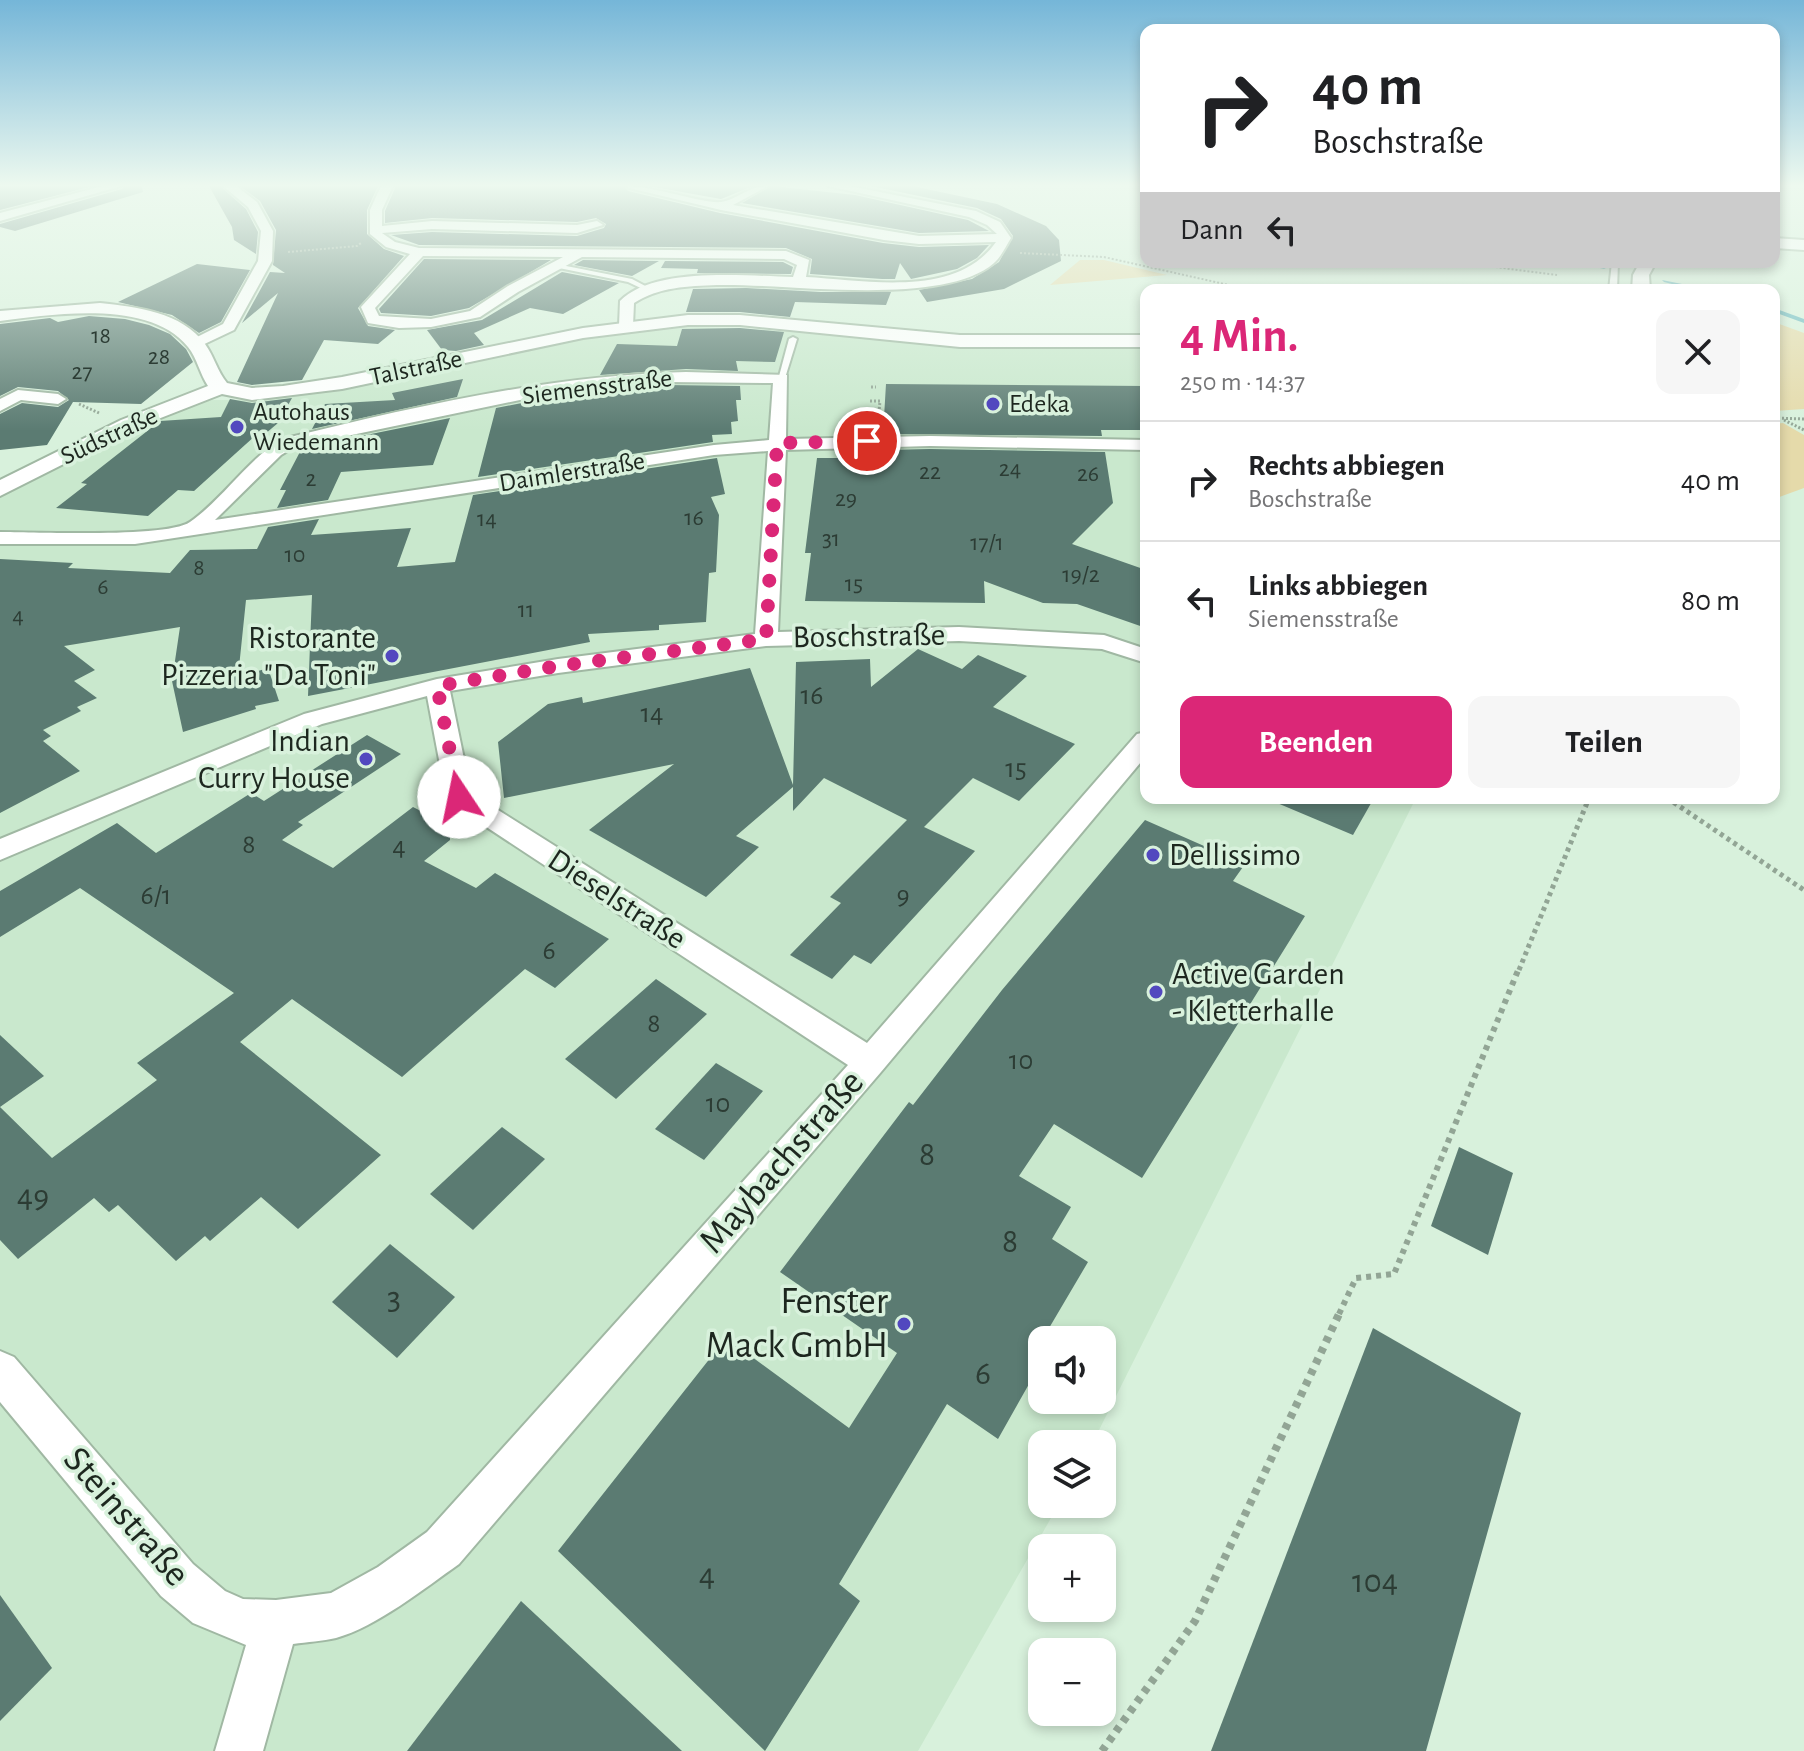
<!DOCTYPE html>
<html lang="de">
<meta charset="utf-8">
<style>
body{margin:0;font-family:"Alegreya Sans",sans-serif;background:#f6f6f6;color:#202124;height:100vh;display:flex;flex-direction:column;font-size:30px;white-space:nowrap}
*{box-sizing:border-box;margin:0}
p{font-size:26px;color:#757577}
.icon{flex:none;width:44px;height:44px;fill:none;stroke:currentColor;stroke-width:2;stroke-linecap:round;stroke-linejoin:round}
.map{position:relative;flex:1;overflow:hidden}
.side{position:absolute;left:1140px;top:284px;width:640px;height:520px;display:flex;flex-direction:column;background:#fff;border-radius:16px;box-shadow:0 4px 12px #0003}
.side>*{flex:none}
.hud{position:absolute;left:1140px;top:24px;width:640px;height:244px;border-radius:16px;box-shadow:0 4px 12px #0003;background:#fff;color:#202124;overflow:hidden}
.fabs{position:absolute;left:1028px;top:1326px;display:grid;gap:16px}
.fabs a{display:grid;place-items:center;width:88px;height:88px;border-radius:16px;background:#fff;box-shadow:0 4px 12px #0003;font-size:40px}
.pin{position:absolute;display:grid;place-items:center;width:68px;height:68px;color:#fff;margin:-34px;border:4px solid #fff;border-radius:50%;box-shadow:0 2px 8px #0007}
.me{position:absolute;width:88px;margin:-44px;rotate:349deg;stroke-linejoin:round;filter:drop-shadow(0 0 6px #0008)}
.turn{display:flex;align-items:center;gap:28px;height:168px;padding:0 40px;font-size:36px}
.turn .icon{width:104px;height:104px;stroke-width:2.5}
.turn b{display:block;font-size:56px;line-height:68px}
.then{display:flex;align-items:center;height:76px;padding:0 40px;background:#0003;gap:16px;font-size:30px}
.round{display:grid;place-items:center;flex:none;width:84px;height:84px;border-radius:16px;background:#f6f6f6}
.headline{display:flex;align-items:center;justify-content:space-between;height:136px;padding:0 40px}
h1{font-size:48px;font-weight:700;line-height:60px;color:#db2777}
.action{display:flex;gap:16px;margin-top:auto;padding:16px 40px}
.action a{flex:1;height:92px;border-radius:16px;background:#db2777;color:#fff;font-size:32px;font-weight:700;line-height:92px;text-align:center}
.action a+a{background:#f6f6f6;color:#202124}
ul{padding:0;list-style:none}
li{display:flex;align-items:center;gap:24px;height:120px;padding:0 40px;border-top:2px solid #e0e0e0}
li div{flex:1}
li b{display:block;font-size:30px}
li em{font-style:normal}
.map>svg:first-child{display:block}
.built{fill:#c9e8cd;fill-rule:evenodd}
.green{fill:#e5daaa}
.lines{fill:none;stroke-linecap:round;stroke-linejoin:round}
.stream{fill:#69b9bf;fill-rule:evenodd}
.building{fill:#5b7b72}
.service-casing{stroke:#a0b8a3;stroke-width:4}
.minor-casing{stroke:#a0b8a3;stroke-width:4}
.tertiary-casing{stroke:#a0b8a3;stroke-width:4}
.path-far4{stroke:#92a595;stroke-width:2;stroke-dasharray:2 2;stroke-linecap:butt}
.path-far3{stroke:#92a595;stroke-width:3;stroke-dasharray:2 2;stroke-linecap:butt}
.path-far2{stroke:#92a595;stroke-width:5;stroke-dasharray:4 4;stroke-linecap:butt}
.path-far1{stroke:#92a595;stroke-width:6;stroke-dasharray:5 5;stroke-linecap:butt}
.path{stroke:#92a595;stroke-width:8;stroke-dasharray:6 6;stroke-linecap:butt}
.service{fill:#fff;fill-rule:evenodd}
.minor{fill:#fff;fill-rule:evenodd}
.tertiary{fill:#fff;fill-rule:evenodd}
.route{stroke:#db2777;stroke-width:14;stroke-dasharray:0 25.2}
.poi-dot{fill:#5248bf;stroke:#d8f1dc;stroke-width:3}
.labels{text-anchor:middle;dominant-baseline:central;stroke-width:7;stroke-linejoin:round;paint-order:stroke}
.far-number-label{font-size:24px;fill:#2c3c34}
.far-street-label{font-size:26px;fill:#1d271f;stroke:#d8f1dc}
.far-poi-label{font-size:26px;fill:#1d271f;stroke:#d8f1dc;text-anchor:start}
.number-label{font-size:28px;fill:#2c3c34}
.street-label{font-size:32px;fill:#1d271f;stroke:#d8f1dc}
.poi-label{font-size:32px;fill:#1d271f;stroke:#d8f1dc;text-anchor:end}
.near-number-label{font-size:34px;fill:#2c3c34}
.near-street-label{font-size:38px;fill:#1d271f;stroke:#d8f1dc}
.near-poi-label{font-size:38px;fill:#1d271f;stroke:#d8f1dc;text-anchor:end}
</style>
<div class="map">
<svg width="1804" height="1751" viewBox="0 0 1804 1751">
<rect width="100%" height="100%" fill="#d8f1dc"/>
<!-- built -->
<path class="built" d="M673 326 1146 346V798H1416L1092 1444H1042V1504H1059L918 1751H0V495L169 411 212 400H255L347 386 587 335ZM1042 1340H1102V1400H1042Z"/>
<!-- green -->
<g class="green">
<path d="M1080 260H1104L1167 275 1050 285Z"/>
<path d="M1774 322 1804 333V409L1774 411Z"/>
<path d="M1783 423 1804 435V488L1774 499V424Z"/>
</g>
<g class="lines">
<!-- stream -->
<g class="stream">
<path d="M1576 262H1584L1606 268 1604 269Z"/>
<path d="M1662 280 1702 288 1705 290H1696L1664 282Z"/>
<path d="M1774 308 1804 319V323L1774 312Z"/>
</g>
</g>
<!-- building -->
<g class="building">
<path d="M0 186H93L0 210Z"/>
<path d="M124 186H142L143 192 15 231 0 227V224L122 189Z"/>
<path d="M209 186H220L246 209 258 232 256 254 234 240 232 227Z"/>
<path d="M240 186H378L367 210V234L384 249 404 256 358 308 368 326 395 330 378 344 324 340 302 380 252 385 237 382 278 293 242 323 270 272 285 273 273 265 276 230 260 201Z"/>
<path d="M396 186H624L628 191 720 213 883 243 919 247 989 245 977 258 957 269 911 279 900 263 895 279H882L810 274 812 259 786 248 419 245 391 235 432 232 577 236 604 228 606 224 596 218 577 222 432 218 385 223V211Z"/>
<path d="M649 186H753L721 199Z"/>
<path d="M771 186 855 195 968 220 989 231 919 233 742 203Z"/>
<path d="M871 186H912L997 204 1046 226 1059 240 1061 261 1004 289 927 302 919 290 972 279 999 262 1013 236 1001 219 977 208Z"/>
<path d="M424 259 551 260 469 308 431 316 381 313 379 309Z"/>
<path d="M583 260 659 261 632 276 574 265Z"/>
<path d="M665 261 783 262 793 267 791 274 697 273 698 269 661 268Z"/>
<path d="M197 264 250 270 221 322 199 333 172 315 118 302Z"/>
<path d="M562 272 619 283 563 314 530 308 474 333 484 345 456 351 442 350 427 330 482 320Z"/>
<path d="M746 288 821 292H891L886 305 795 302 790 317 740 312H686L693 289Z"/>
<path d="M89 316 125 319 149 325 170 334 186 349 193 362 141 404 73 402 47 445 0 450V414L22 403 58 407 69 400 58 391 18 387 0 396V324L50 318 58 322Z"/>
<path d="M740 328 784 332 775 362 736 361 738 371 686 369 600 375 617 344 677 346 682 329Z"/>
<path d="M463 379 457 397 312 429 325 404 395 400 392 393Z"/>
<path d="M886 384 1146 386V430H1101L1102 436 883 434Z"/>
<path d="M667 385 740 386 741 400H736L738 421 731 422 732 434 712 435 713 442 478 477 496 408 542 399 545 402 585 399 589 393Z"/>
<path d="M292 398 278 423 265 434H257L194 491 178 490 148 516 56 508 87 484 81 483 160 421 221 417 230 399 252 403Z"/>
<path d="M450 418 433 465 341 472 328 500 277 508 286 490H280L302 448Z"/>
<path d="M930 449 1105 452 1113 503 1072 544 1146 570V628L1077 604 1043 603 984 581 985 603 805 601 811 553H805L817 458H881V450Z"/>
<path d="M717 458 725 494 711 497 719 515 716 572 709 573 706 622 659 625V630L588 634 590 642 308 696 312 595 246 600 238 677 268 668 279 701 255 706 256 709 183 732 172 681 180 627 64 646 95 670 74 681 97 698 77 707 81 711 43 730 51 736 43 741 80 771 0 813V559L73 563 68 568 170 573 190 550 257 549 268 527 319 519 311 535 411 528 397 567 455 562 473 495Z"/>
<path d="M918 649 962 669 978 655 1027 676 993 707 1075 744 1019 801 973 778 924 827 975 851 871 964 854 955 832 979 790 955 841 903 830 897 907 820 824 778 793 811V787L736 836 759 847 706 897 589 830 674 764 504 798 498 742 548 704 582 697 583 703 750 668 793 785 796 662 870 659 871 687Z"/>
<path d="M367 735 401 754 298 822 303 825 282 840 333 868 413 807 450 826V840L424 861 476 888 495 873 609 939 555 988 525 969 402 1077 292 999 240 1042 381 1155 298 1229 261 1197 210 1241 205 1236 176 1261 118 1205 109 1212 94 1198 18 1259 0 1240V1107L52 1158 157 1080 137 1063 234 993 80 888 0 937V891L117 823 156 853 251 793 264 801Z"/>
<path d="M1265 798H1374L1353 835Z"/>
<path d="M1145 820 1245 864 1233 881 1305 916 1142 1178 1054 1124 1019 1176 1071 1207 1052 1239 1088 1262 1042 1340V1361L998 1439 947 1404 839 1584 860 1601 765 1751 558 1551 726 1338 849 1428 897 1353 780 1272 909 1102 913 1105 1002 990Z"/>
<path d="M656 979 707 1014 616 1099 565 1059Z"/>
<path d="M0 1035 44 1076 0 1107Z"/>
<path d="M716 1063 763 1091 704 1160 655 1129Z"/>
<path d="M502 1127 545 1159 473 1230 430 1194Z"/>
<path d="M1459 1147 1513 1173 1488 1255 1431 1226Z"/>
<path d="M390 1244 455 1297 397 1358 332 1302Z"/>
<path d="M1373 1328 1521 1413 1426 1751H1211Z"/>
<path d="M0 1595 52 1668 0 1721Z"/>
<path d="M521 1601 682 1751H407Z"/>
</g>
<g class="lines">
<!-- service casing -->
<g class="service-casing">
<g id="service">
<path d="M1612 262H1618L1617 290H1609Z"/>
<path d="M556 264 632 279 651 289 647 291 628 282 554 267Z"/>
<path d="M793 337 797 339 785 378 778 380 789 339Z"/>
</g>
</g>
<!-- minor casing -->
<g class="minor-casing">
<g id="minor">
<path d="M103 186H121L0 221V213Z"/>
<path d="M223 186H236L257 202 273 231 272 261 234 330 196 348 188 343 191 340 223 324 258 261 261 231 248 207Z"/>
<path d="M381 186H393L382 210V226L432 221 577 225 597 221 603 225 577 233 432 229 382 233 395 242 419 248 786 251 809 260 806 277C866 280 956 299 996 242L919 244 884 240 721 210 629 188 627 186C652 186 705 204 721 202 738 199 748 186 768 186L733 205 919 236 997 234 987 225 969 217 828 186H849L976 211 1000 222 1011 238C1006 246 1001 257 994 263 942 308 786 283 717 285 688 286 659 287 634 303L633 326 626 330 619 326 620 301C654 266 746 276 793 277L797 265 784 259 582 257 518 292 480 317 431 327 399 328 368 323 361 307 410 254 386 247 370 234V210ZM423 256 563 257 508 286 470 311 431 319 379 316 375 308Z"/>
<path d="M686 372 787 375 786 439 930 436 1146 440V450L930 446 786 450 778 632 959 627 1104 635 1146 649V663L1102 649 959 641 766 646 558 673 450 691 471 793 867 1043 1137 734 1146 732V756L881 1072 459 1564C425 1588 376 1627 336 1638 323 1641 307 1642 293 1644L263 1751H215L246 1645 193 1623 161 1596 0 1402V1351L14 1357 193 1564 225 1591 243 1599 276 1600 331 1593 378 1567 427 1532 848 1065 450 803 446 797 427 696 322 724 0 860V839L304 714 437 679 558 659 755 634 768 451 714 455 135 544H0V532C35 532 167 538 190 522 224 498 247 460 282 439 413 407 551 375 686 372ZM667 382 773 383 769 440 714 445 215 520 281 455 294 447 544 395Z"/>
<path d="M18 390 58 394 66 399 58 404 21 400 0 411V399Z"/>
</g>
</g>
<!-- tertiary casing -->
<g class="tertiary-casing">
<g id="tertiary">
<path d="M1774 238 1804 240V250L1774 248Z"/>
<path d="M1640 262H1656L1649 275 1650 290H1632L1633 275Z"/>
<path d="M100 303C136 307 182 312 205 344 214 356 217 371 227 383L252 388 283 386 342 377 583 328 688 315H740L960 335H1146V347H960L740 325H688L583 338 342 389 252 400 222 394 135 428 0 496V480L121 420 208 386C200 374 197 358 188 347 150 299 53 314 0 321V311Z"/>
</g>
</g>
<!-- path-far4 -->
<g class="path-far4">
<path d="M1137 186 1146 188"/>
<path d="M288 252 357 246 361 243"/>
<path d="M1020 253 1104 257 1251 290"/>
<path d="M1456 262 1557 275"/>
</g>
<!-- path-far3 -->
<g class="path-far3">
<path d="M871 387H876"/>
<path d="M870 401H880L878 421"/>
<path d="M79 404 99 413"/>
<path d="M1774 418 1804 419"/>
<path d="M1784 420 1804 430"/>
</g>
<!-- path-far2 -->
<g class="path-far2">
<path d="M1667 798 1804 890"/>
<path d="M1519 970 1589 798"/>
</g>
<!-- path-far1 -->
<path class="path-far1" d="M1339 1314 1356 1278 1394 1274 1519 968"/>
<!-- path -->
<path class="path" d="M1102 1751 1195 1621 1340 1312"/>
<!-- service -->
<use href="#service" class="service"/>
<!-- minor -->
<use href="#minor" class="minor"/>
<!-- tertiary -->
<use href="#tertiary" class="tertiary"/>
</g>
<!-- sky -->
<linearGradient id="sky" x2="0" y2="1"><stop stop-color="#75b6d8"/><stop offset="0.43" stop-color="#edf9ef"/><stop offset="1" stop-color="#edf9ef" stop-opacity="0"/></linearGradient>
<rect width="1804" height="431" fill="url(#sky)"/>
<g class="lines">
<!-- route -->
<path class="route" d="M459 797 437 686 558 666 766 639 777 443 867 441"/>
</g>
<!-- markers -->
<g class="poi-dot">
<circle cx="993" cy="404" r="8"/>
<circle cx="237" cy="427" r="8"/>
<circle cx="392" cy="656" r="8"/>
<circle cx="366" cy="759" r="8"/>
<circle cx="1153" cy="855" r="8"/>
<circle cx="1156" cy="992" r="8"/>
<circle cx="904" cy="1324" r="8"/>
</g>
<g class="labels">
<!-- far-number labels -->
<g class="far-number-label">
<text x="101" y="336">18</text>
<text x="159" y="357">28</text>
<text x="82" y="372">27</text>
<text x="1010" y="469">24</text>
<text x="930" y="472">22</text>
<text x="1088" y="474">26</text>
<text x="311" y="479">2</text>
<text x="846" y="499">29</text>
<text x="694" y="518">16</text>
<text x="487" y="519">14</text>
<text x="831" y="539">31</text>
<text x="987" y="543">17/1</text>
<text x="295" y="555">10</text>
<text x="199" y="568">8</text>
<text x="1081" y="575">19/2</text>
<text x="854" y="584">15</text>
<text x="103" y="587">6</text>
<text x="526" y="610">11</text>
<text x="18" y="616">4</text>
</g>
<!-- far-street labels -->
<g class="far-street-label">
<text transform="translate(416 368) rotate(-12)">Talstraße</text>
<text transform="translate(597 387) rotate(-7)">Siemensstraße</text>
<text transform="translate(109 436) rotate(-25)">Südstraße</text>
<text transform="translate(572 472) rotate(-9)">Daimlerstraße</text>
</g>
<!-- far-poi labels -->
<g class="far-poi-label">
<text x="1009" y="404">Edeka</text>
<text x="253" y="412">Autohaus<tspan x="253" dy="30">Wiedemann</tspan></text>
</g>
<!-- number labels -->
<g class="number-label">
<text x="812" y="696">16</text>
<text x="652" y="714">14</text>
<text x="1016" y="769">15</text>
<text x="249" y="845">8</text>
<text x="399" y="847">4</text>
<text x="156" y="896">6/1</text>
<text x="903" y="896">9</text>
<text x="549" y="951">6</text>
<text x="654" y="1024">8</text>
<text x="1021" y="1061">10</text>
<text x="718" y="1104">10</text>
</g>
<!-- street labels -->
<g class="street-label">
<text transform="translate(869 636) rotate(-1)">Boschstraße</text>
<text transform="translate(617 899) rotate(33)">Dieselstraße</text>
</g>
<!-- poi labels -->
<g class="poi-label">
<text x="376" y="638">Ristorante<tspan x="376" dy="37">Pizzeria "Da Toni"</tspan></text>
<text x="350" y="741">Indian<tspan x="350" dy="37">Curry House</tspan></text>
<text x="1169" y="855" text-anchor="start">Dellissimo</text>
<text x="1172" y="974" text-anchor="start">Active Garden<tspan x="1172" dy="37">- Kletterhalle</tspan></text>
</g>
<!-- near-number labels -->
<g class="near-number-label">
<text x="927" y="1155">8</text>
<text x="33" y="1197">49</text>
<text x="1010" y="1242">8</text>
<text x="394" y="1299">3</text>
<text x="983" y="1374">6</text>
<text x="707" y="1576">4</text>
<text x="1375" y="1582">104</text>
</g>
<!-- near-street labels -->
<g class="near-street-label">
<text transform="translate(782 1162) rotate(-49)">Maybachstraße</text>
<text transform="translate(126 1517) rotate(49)">Steinstraße</text>
</g>
<!-- near-poi labels -->
<g class="near-poi-label">
<text x="888" y="1302">Fenster<tspan x="888" dy="44">Mack GmbH</tspan></text>
</g>
</g>
</svg>
<div class="fabs">
<a><svg class="icon" aria-label="sound" viewBox="0 0 24 24"><path d="M4 9h4l5-4v14l-5-4H4zM17 9q2 3 0 6"/></svg></a>
<a><svg class="icon" aria-label="layers" viewBox="0 0 24 24"><path d="M12 4l9 5-9 5-9-5zM3 14l9 5 9-5"/></svg></a>
<a>+</a>
<a>−</a>
</div>
<div class="pin" style="left:867px;top:441px;background:#d93025"><svg class="icon" aria-label="arrive" viewBox="0 0 24 24"><path d="M6 21V4h12l-3 4 3 4H6"/></svg></div>
<svg class="me" style="left:459px;top:797px" viewBox="-20 -20 40 40"><circle r="19" fill="#fff"/><path d="M0-13L10 11 0 6-10 11z" fill="#db2777"/></svg>
<div class="hud">
<div class="turn"><svg class="icon" aria-label="right" viewBox="0 0 24 24"><path d="M7 20v-9h11M14 6l5 5-5 5"/></svg><div><b>40 m</b>Boschstraße</div></div>
<div class="then">Dann<svg class="icon" aria-label="left" viewBox="0 0 24 24"><path d="M17 20v-9H6M10 6l-5 5 5 5"/></svg></div>
</div>
<section class="side">
<div class="headline"><div><h1>4 Min.</h1><p>250 m · 14:37</p></div><a class="round"><svg class="icon" aria-label="close" viewBox="0 0 24 24"><path d="M6 6l12 12M18 6L6 18"/></svg></a></div>
<ul>
<li><svg class="icon" aria-label="right" viewBox="0 0 24 24"><path d="M7 20v-9h11M14 6l5 5-5 5"/></svg><div><b>Rechts abbiegen</b><p>Boschstraße</p></div><em>40 m</em></li>
<li><svg class="icon" aria-label="left" viewBox="0 0 24 24"><path d="M17 20v-9H6M10 6l-5 5 5 5"/></svg><div><b>Links abbiegen</b><p>Siemensstraße</p></div><em>80 m</em></li>
</ul>
<div class="action"><a>Beenden</a><a>Teilen</a></div>
</section>
</div>
